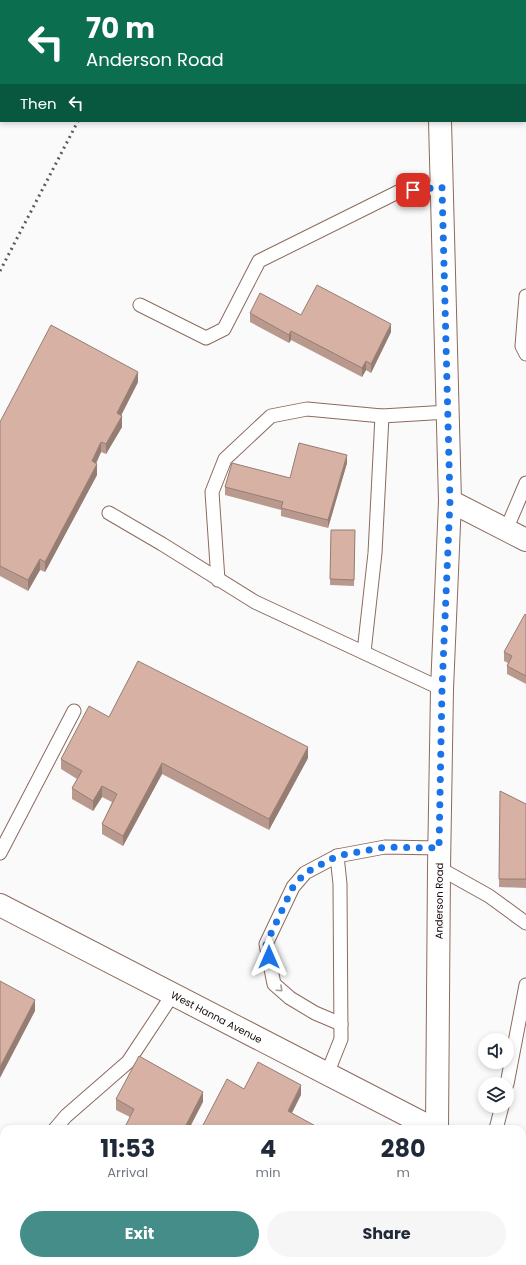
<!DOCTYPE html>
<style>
body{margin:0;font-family:Poppins,sans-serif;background:#f6f6f7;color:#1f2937;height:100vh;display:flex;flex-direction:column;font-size:15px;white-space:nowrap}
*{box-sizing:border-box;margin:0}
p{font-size:13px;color:#747a83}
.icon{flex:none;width:22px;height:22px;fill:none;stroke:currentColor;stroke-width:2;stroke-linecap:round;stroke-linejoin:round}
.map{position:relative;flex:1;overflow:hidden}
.panel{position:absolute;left:0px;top:1125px;width:526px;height:140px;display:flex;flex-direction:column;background:#fff;border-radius:12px 12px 0 0;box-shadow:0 2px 6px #0003}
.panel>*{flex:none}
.top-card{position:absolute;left:0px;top:0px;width:526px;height:122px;box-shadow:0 2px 6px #0003;background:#0b6e4f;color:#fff;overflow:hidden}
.buttons{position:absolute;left:478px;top:1033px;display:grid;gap:8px}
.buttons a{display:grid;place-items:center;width:36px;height:36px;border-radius:50%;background:#fff;box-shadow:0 2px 6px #0003;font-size:20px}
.pin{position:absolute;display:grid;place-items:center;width:34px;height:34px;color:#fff;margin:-17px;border-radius:8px;box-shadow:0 2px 6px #0006}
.me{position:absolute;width:44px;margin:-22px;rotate:0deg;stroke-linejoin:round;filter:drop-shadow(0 0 3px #0008)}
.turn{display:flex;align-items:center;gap:14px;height:84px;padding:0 20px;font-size:18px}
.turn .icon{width:52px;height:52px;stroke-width:2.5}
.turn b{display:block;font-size:28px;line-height:34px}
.then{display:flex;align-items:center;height:38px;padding:0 20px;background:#0003;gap:8px;font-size:15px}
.eta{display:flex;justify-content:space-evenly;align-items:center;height:68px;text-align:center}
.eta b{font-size:24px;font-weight:700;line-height:28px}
.cta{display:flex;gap:8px;margin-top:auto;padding:8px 20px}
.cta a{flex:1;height:46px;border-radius:24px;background:#458d89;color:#fff;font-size:16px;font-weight:700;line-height:46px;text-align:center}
.cta a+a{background:#f6f6f7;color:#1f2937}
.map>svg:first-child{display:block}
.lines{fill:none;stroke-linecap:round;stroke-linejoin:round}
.service-casing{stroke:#8c6b5e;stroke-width:15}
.minor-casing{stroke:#8c6b5e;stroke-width:24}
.tertiary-casing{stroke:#8c6b5e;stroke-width:24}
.service{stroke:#fff;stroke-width:13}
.minor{stroke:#fff;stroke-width:22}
.tertiary{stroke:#fff;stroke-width:22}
.rail{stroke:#615957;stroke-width:3;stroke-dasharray:2 4;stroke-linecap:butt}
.wall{fill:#b9998d}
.shaded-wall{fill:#967d73}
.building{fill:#d7b2a4;stroke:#967d73}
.oneway{stroke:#a19c9b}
.route{stroke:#1a73e8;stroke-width:7;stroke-dasharray:0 12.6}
.labels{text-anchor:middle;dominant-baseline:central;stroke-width:4;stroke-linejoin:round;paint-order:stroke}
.street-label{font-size:10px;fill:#140805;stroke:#fff}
</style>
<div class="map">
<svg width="526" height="1265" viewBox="0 0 526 1265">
<rect width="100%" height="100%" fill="#fafafa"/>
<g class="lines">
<!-- service casing -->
<g class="service-casing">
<g id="service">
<path d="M526 296 522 346 526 354"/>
<path d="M140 305 206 338 224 329 259 261 398 192 442 187"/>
<path d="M109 513 162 544 255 602 442 689"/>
<path d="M506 530 526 483"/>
<path d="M218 580 212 492 225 459 271 416 307 409 382 416 448 412"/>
<path d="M364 652 375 553 382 416"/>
<path d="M0 853 74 711"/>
<path d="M439 868 489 896 526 923"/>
<path d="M341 1024 315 1013 290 998 274 984 266 944 293 887 305 873 337 856 385 847 439 848"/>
<path d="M327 1074 341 1039 340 884 337 856"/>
<path d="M507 1084 526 985"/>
<path d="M55 1129 66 1116 128 1062 173 994"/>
<path d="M496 1129 502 1106"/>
<path d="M0 1220 4 1212"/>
<path d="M361 1265V1261"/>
</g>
</g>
<!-- minor casing -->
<g class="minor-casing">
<g id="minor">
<path d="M525 109 526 110"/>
<path d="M450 501 526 540"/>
<path id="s1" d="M0 905 434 1129"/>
<path d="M522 1170 526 1172"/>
</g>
</g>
<!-- tertiary casing -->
<g class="tertiary-casing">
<g id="tertiary">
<path d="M431 0V1"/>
<path id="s2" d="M437 1129 439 868 442 689 450 501 440 121"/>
<path d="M435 1265V1261"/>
</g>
</g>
<!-- service -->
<use href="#service" class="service"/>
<!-- minor -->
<use href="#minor" class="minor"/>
<!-- tertiary -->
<use href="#tertiary" class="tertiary"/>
<!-- rail -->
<g class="rail">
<path d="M140 1V0"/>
<path d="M0 271 78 121"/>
</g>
</g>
<!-- wall -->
<g class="wall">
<path d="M250 313 301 315 391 332 371 373 366 370 362 377 291 340 289 343 250 322Z"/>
<path d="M138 382 121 416 122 427 106 454 101 452 96 464 97 475 45 572 40 570 28 591 0 576V422Z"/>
<path d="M347 463 328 528 281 516V510L225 495V487L290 478Z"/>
<path d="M331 530H355L354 586 330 585Z"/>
<path d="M526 615V684L507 674V666L508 663 504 661V652Z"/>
<path d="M109 717 308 758 269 830 162 774 123 846 102 834V824L112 802 102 797 93 811 72 799V788L77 779 61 769V759Z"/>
<path d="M500 791 526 804V888L499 887Z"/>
<path d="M116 1099 203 1102 130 1117 116 1110Z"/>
<path d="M56 1261H119L117 1265H56Z"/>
</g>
<!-- shaded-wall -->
<g class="shaded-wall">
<path d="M391 324V332L371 373V364Z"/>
<path d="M291 331V340L289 343V335Z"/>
<path d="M366 361V370L362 377V368Z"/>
<path d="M138 372V382L117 423V413Z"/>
<path d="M122 416V427L106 454V444Z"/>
<path d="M101 442V452L92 472V461Z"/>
<path d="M347 455V463L328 528V520Z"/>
<path d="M97 464V475L45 572V562Z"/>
<path d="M40 559V570L28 591V580Z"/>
<path d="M308 747V758L269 830V819Z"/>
<path d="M162 763V774L123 846V836Z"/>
<path d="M102 786V797L93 811V801Z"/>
<path d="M35 1000V1011L0 1078V1067Z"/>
<path d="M301 1085V1095L288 1121V1111Z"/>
<path d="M203 1092V1102L189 1129H184Z"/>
<path d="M114 1261H119L117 1265H112Z"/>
</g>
<!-- building -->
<g class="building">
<path d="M258 0H341V1H249Z"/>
<path d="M344 0H383V1H345Z"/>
<path d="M317 285 391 324 371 364 366 361 362 368 291 331 289 335 250 313 260 293 301 315Z"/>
<path d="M51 325 138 372 117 413 122 416 106 444 101 442 92 461 97 464 45 562 40 559 28 580 0 566V422Z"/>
<path d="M299 443 347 455 328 520 281 508 283 502 225 487 232 463 290 478Z"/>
<path d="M331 530H355L354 580 330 579Z"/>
<path d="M525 614 526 615V676L507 666 512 656 504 652Z"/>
<path d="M138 661 308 747 269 819 162 763 123 836 102 824 117 794 102 786 93 801 72 788 82 771 61 759 89 706 109 717Z"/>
<path d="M500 791 526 804V879H499Z"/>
<path d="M0 981 35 1000 0 1067Z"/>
<path d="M139 1056 203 1092 184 1129H124L134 1109 116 1099Z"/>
<path d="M258 1062 301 1085 288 1111 321 1129H201L227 1079 244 1089Z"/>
<path d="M61 1261H114L112 1265H68Z"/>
<path d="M129 1261H242L250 1265H132L128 1263Z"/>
</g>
<!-- one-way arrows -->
<defs><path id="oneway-chevron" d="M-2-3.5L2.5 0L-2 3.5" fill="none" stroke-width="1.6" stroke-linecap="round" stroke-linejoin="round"/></defs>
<use class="oneway" href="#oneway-chevron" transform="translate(280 989) rotate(43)"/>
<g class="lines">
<!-- route -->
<path class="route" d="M269 957 266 944 293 887 305 873 337 856 385 847 439 848 442 689 450 501 442 187 413 190"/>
</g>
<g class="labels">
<!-- street labels -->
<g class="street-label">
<text stroke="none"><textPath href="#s2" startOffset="228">Anderson Road</textPath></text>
<text stroke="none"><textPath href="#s1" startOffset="244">West Hanna Avenue</textPath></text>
</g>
</g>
</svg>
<div class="buttons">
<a><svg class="icon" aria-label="sound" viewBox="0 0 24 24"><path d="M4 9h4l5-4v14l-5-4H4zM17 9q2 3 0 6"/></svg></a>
<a><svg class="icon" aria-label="layers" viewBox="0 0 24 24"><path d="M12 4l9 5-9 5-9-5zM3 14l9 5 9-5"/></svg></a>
</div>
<div class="pin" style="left:413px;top:190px;background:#d93025"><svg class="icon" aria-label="arrive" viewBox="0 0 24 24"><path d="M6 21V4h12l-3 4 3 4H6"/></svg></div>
<svg class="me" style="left:269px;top:957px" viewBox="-20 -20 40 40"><path d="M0-17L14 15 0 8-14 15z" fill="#1a73e8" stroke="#fff" stroke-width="4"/></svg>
<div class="top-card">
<div class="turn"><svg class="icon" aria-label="left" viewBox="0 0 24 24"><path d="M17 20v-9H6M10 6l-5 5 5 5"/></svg><div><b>70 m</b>Anderson Road</div></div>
<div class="then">Then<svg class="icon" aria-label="left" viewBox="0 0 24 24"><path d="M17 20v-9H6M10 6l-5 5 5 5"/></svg></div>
</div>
<section class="panel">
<div class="eta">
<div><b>11:53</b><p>Arrival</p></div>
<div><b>4</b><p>min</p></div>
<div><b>280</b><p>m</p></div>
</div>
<div class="cta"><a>Exit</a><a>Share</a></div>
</section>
</div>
